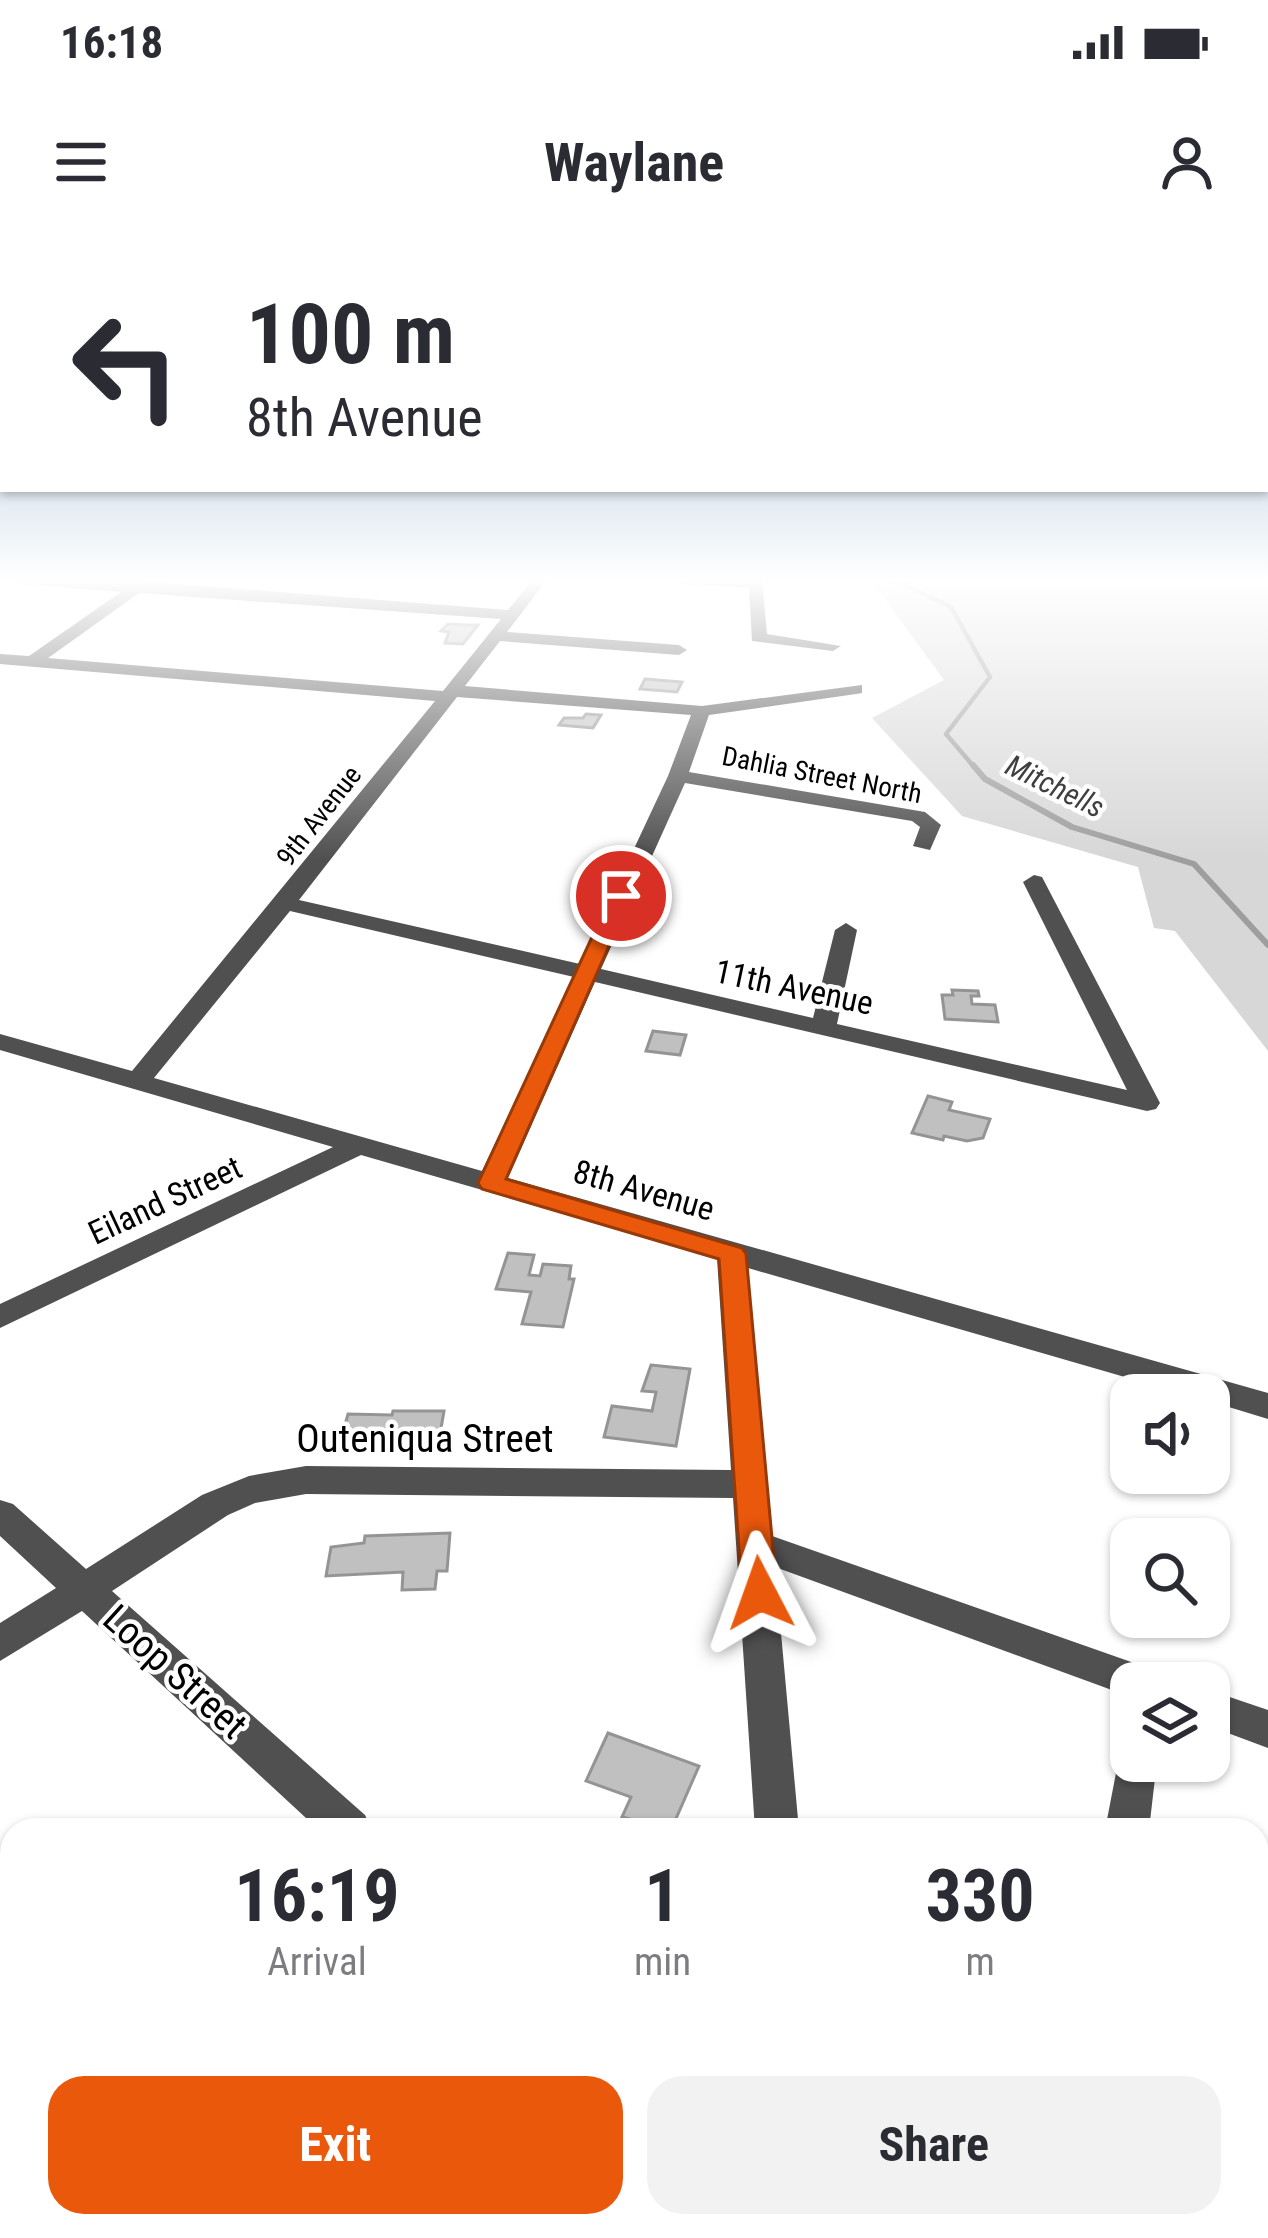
<!DOCTYPE html>
<style>
body{margin:0;font-family:"Roboto Condensed",sans-serif;background:#f2f2f3;color:#2b2b33;height:100vh;display:flex;flex-direction:column;font-size:45px;white-space:nowrap}
*{box-sizing:border-box;margin:0}
p{font-size:39px;color:#7c7c81}
.icon{flex:none;width:66px;height:66px;fill:none;stroke:currentColor;stroke-width:2;stroke-linecap:round;stroke-linejoin:round}
.map{position:relative;flex:1;overflow:hidden}
.sheet{position:absolute;left:0px;top:1578px;width:1269px;height:420px;display:flex;flex-direction:column;background:#fff;border-radius:36px 36px 0 0;box-shadow:0 3px 9px #0004}
.sheet>*{flex:none}
.top-card{position:absolute;left:0px;top:0px;width:1269px;height:252px;box-shadow:0 3px 9px #0004;background:#fff;color:#2b2b33;overflow:hidden}
.fabs{position:absolute;left:1110px;top:1134px;display:grid;gap:24px}
.fabs a{display:grid;place-items:center;width:120px;height:120px;border-radius:24px;background:#fff;box-shadow:0 3px 9px #0004;font-size:60px}
.pin{position:absolute;display:grid;place-items:center;width:102px;height:102px;color:#fff;margin:-51px;border:6px solid #fff;border-radius:50%;box-shadow:0 3px 12px #0007}
.me{position:absolute;width:132px;margin:-66px;rotate:356deg;stroke-linejoin:round;filter:drop-shadow(0 0 9px #0008)}
.turn{display:flex;align-items:center;gap:42px;height:252px;padding:0 48px;font-size:54px}
.turn .icon{width:156px;height:156px;stroke-width:2.5}
.turn b{display:block;font-size:84px;line-height:102px}
.eta{display:flex;justify-content:space-evenly;align-items:center;height:204px;text-align:center}
.eta b{font-size:72px;font-weight:700;line-height:84px}
.action{display:flex;gap:24px;margin-top:auto;padding:24px 48px}
.action a{flex:1;height:138px;border-radius:36px;background:#ea580c;color:#fff;font-size:48px;font-weight:700;line-height:138px;text-align:center}
.action a+a{background:#f2f2f3;color:#2b2b33}
.status{display:flex;justify-content:space-between;align-items:center;height:84px;padding:0 60px;background:#fff;direction:ltr}
.status svg{height:33px;fill:currentColor}
header{display:flex;justify-content:space-between;align-items:center;height:156px;padding:0 48px;background:#fff;font-size:54px;font-weight:700}
.map>svg:first-child{display:block}
.green{fill:#d7d7d7}
.lines{fill:none;stroke-linecap:round;stroke-linejoin:round}
.stream-far1{stroke:#9e9e9e;stroke-width:4.5}
.stream{stroke:#9e9e9e;stroke-width:6}
.building{fill:#c0c0c0;stroke:#949494;stroke-width:3}
.minor{fill:#505050;fill-rule:evenodd}
.route{fill:#ea580c;stroke:#983908;stroke-width:3}
.labels{text-anchor:middle;dominant-baseline:central;stroke-width:9;stroke-linejoin:round;paint-order:stroke}
.far-street-label{font-size:27px;fill:#000;stroke:#fff}
.far-water-label{font-size:30px;font-style:italic;fill:#3f3f3f;stroke:#fff}
.street-label{font-size:33px;fill:#000;stroke:#fff}
.near-street-label{font-size:39px;fill:#000;stroke:#fff}
</style>
<div class="status"><b>16:18</b><svg viewBox="0 0 49 12"><path d="M0 12V9h3v3zM5 12V6h3v6zM10 12V3h3v9zM15 12V0h3v12zM26 1h20v11H26zM47 4h2v5h-2z"/></svg></div>
<header><svg class="icon" aria-label="menu" viewBox="0 0 24 24"><path d="M4 6h16M4 12h16M4 18h16"/></svg>Waylane<svg class="icon" aria-label="person" viewBox="0 0 24 24"><circle cx="12" cy="8" r="4"/><path d="M4 21q1-7 8-7t8 7"/></svg></header>
<div class="map">
<svg width="1268" height="1998" viewBox="0 0 1268 1998">
<rect width="100%" height="100%" fill="#fff"/>
<!-- green -->
<path class="green" d="M871 340H1268V811L1175 691 1154 688 1138 627 962 576 872 478 944 440Z"/>
<g class="lines">
<!-- stream-far1 -->
<path class="stream-far1" d="M894 340 951 367 990 437 946 494 975 528"/>
<!-- stream -->
<path class="stream" d="M973 525 985 539 1072 587 1194 624 1268 705"/>
</g>
<!-- building -->
<g class="building">
<path d="M448 384 467 385H478L463 404 445 403 449 392 441 391Z"/>
<path d="M645 439 682 442 677 452 640 449Z"/>
<path d="M586 474 601 475 593 488 559 485 564 478H583Z"/>
<path d="M952 750 978 751 979 756H971L972 764 995 765 998 782 945 779 942 755H953Z"/>
<path d="M653 791 686 795 680 815 646 811Z"/>
<path d="M928 856 952 862 949 870 990 879 983 898 967 901 944 896 943 900 912 893Z"/>
<path d="M508 1013 534 1015 529 1035 540 1036 543 1024 571 1026 569 1039H574L563 1087 522 1084 531 1052 496 1049Z"/>
<path d="M651 1125 690 1129 676 1206 604 1197 612 1166 652 1171 656 1152 642 1151Z"/>
<path d="M393 1171H444L438 1206 426 1205 424 1213 393 1212 395 1204 339 1206 348 1174 392 1175Z"/>
<path d="M450 1293 447 1331H437L435 1349 402 1350 403 1332 326 1336 331 1307 364 1303 365 1296Z"/>
<path d="M608 1493 699 1526 671 1590 622 1577 631 1557 586 1541Z"/>
</g>
<g class="lines">
<!-- minor -->
<g class="minor">
<path d="M16 340 140 341 508 370 533 340H547L507 392 679 405 687 410 679 415 500 401 465 446 702 466 862 445V453L856 454 709 475 689 532 925 572 941 585 930 610 913 606 920 587 912 581 685 543 601 729 813 778 835 690 846 683 857 690 837 784 1127 850 1023 642 1034 635 1042 637 1160 863 1156 869 1147 871 595 742 508 938 1268 1153V1179L1209 1161V1155H1187L748 1028 772 1296 1154 1430 1160 1443H1131V1457L775 1327 799 1590H755L733 1258 306 1254 255 1263 228 1275 112 1351 365 1575 372 1590H319L82 1371 0 1421V1383L56 1348 0 1296V1260L13 1264 86 1329 202 1255 249 1236 306 1226 731 1230 717 1018 361 915 0 1088V1064L333 907 0 810V794L132 831 435 461 0 424V414L29 416 121 352 23 344ZM139 353 501 379 443 451 48 418ZM457 457 691 475 668 536 580 724 299 660ZM290 671 574 737 482 931 154 838Z"/>
<path d="M678 340H762L767 394 841 406 833 411 752 401 749 348 685 344Z"/>
<path d="M1209 1450 1268 1470V1508L1209 1486Z"/>
<path d="M1131 1504V1521H1157L1149 1590H1105L1121 1507Z"/>
<path d="M1257 1818 1268 1823V1873L1257 1868Z"/>
<path d="M781 1986H833L835 1998H781Z"/>
</g>
</g>
<!-- sky -->
<linearGradient id="sky" x2="0" y2="1"><stop stop-color="#8aabca"/><stop offset="0.55" stop-color="#fff"/><stop offset="1" stop-color="#fff" stop-opacity="0"/></linearGradient>
<rect width="1268" height="619" fill="url(#sky)"/>
<!-- route -->
<path class="route" d="M621 650 631 656 506 939 742 1008 746 1014 777 1353 772 1363 760 1367 747 1363 742 1353 719 1019 482 949 478 943 611 656Z"/>
<g class="labels">
<!-- far-street labels -->
<g class="far-street-label">
<text transform="translate(822 535) rotate(11)">Dahlia Street North</text>
<text transform="translate(319 576) rotate(-52)">9th Avenue</text>
</g>
<!-- far-water labels -->
<g class="far-water-label">
<text transform="translate(1055 546) rotate(26)">Mitchells</text>
</g>
<!-- street labels -->
<g class="street-label">
<text transform="translate(794 747) rotate(12)">11th Avenue</text>
<text transform="translate(644 950) rotate(16)">8th Avenue</text>
<text transform="translate(165 960) rotate(-25)">Eiland Street</text>
</g>
<!-- near-street labels -->
<g class="near-street-label">
<text x="425" y="1199">Outeniqua Street</text>
<text transform="translate(175 1432) rotate(42)">Loop Street</text>
</g>
</g>
</svg>
<div class="fabs">
<a><svg class="icon" aria-label="sound" viewBox="0 0 24 24"><path d="M4 9h4l5-4v14l-5-4H4zM17 9q2 3 0 6"/></svg></a>
<a><svg class="icon" aria-label="search" viewBox="0 0 24 24"><circle cx="10" cy="10" r="6"/><path d="M15 15l6 6"/></svg></a>
<a><svg class="icon" aria-label="layers" viewBox="0 0 24 24"><path d="M12 4l9 5-9 5-9-5zM3 14l9 5 9-5"/></svg></a>
</div>
<div class="pin" style="left:621px;top:656px;background:#d93025"><svg class="icon" aria-label="arrive" viewBox="0 0 24 24"><path d="M6 21V4h12l-3 4 3 4H6"/></svg></div>
<svg class="me" style="left:760px;top:1353px" viewBox="-20 -20 40 40"><path d="M0-17L14 15 0 8-14 15z" fill="#ea580c" stroke="#fff" stroke-width="4"/></svg>
<div class="top-card">
<div class="turn"><svg class="icon" aria-label="left" viewBox="0 0 24 24"><path d="M17 20v-9H6M10 6l-5 5 5 5"/></svg><div><b>100 m</b>8th Avenue</div></div>
</div>
<section class="sheet">
<div class="eta">
<div><b>16:19</b><p>Arrival</p></div>
<div><b>1</b><p>min</p></div>
<div><b>330</b><p>m</p></div>
</div>
<div class="action"><a>Exit</a><a>Share</a></div>
</section>
</div>
